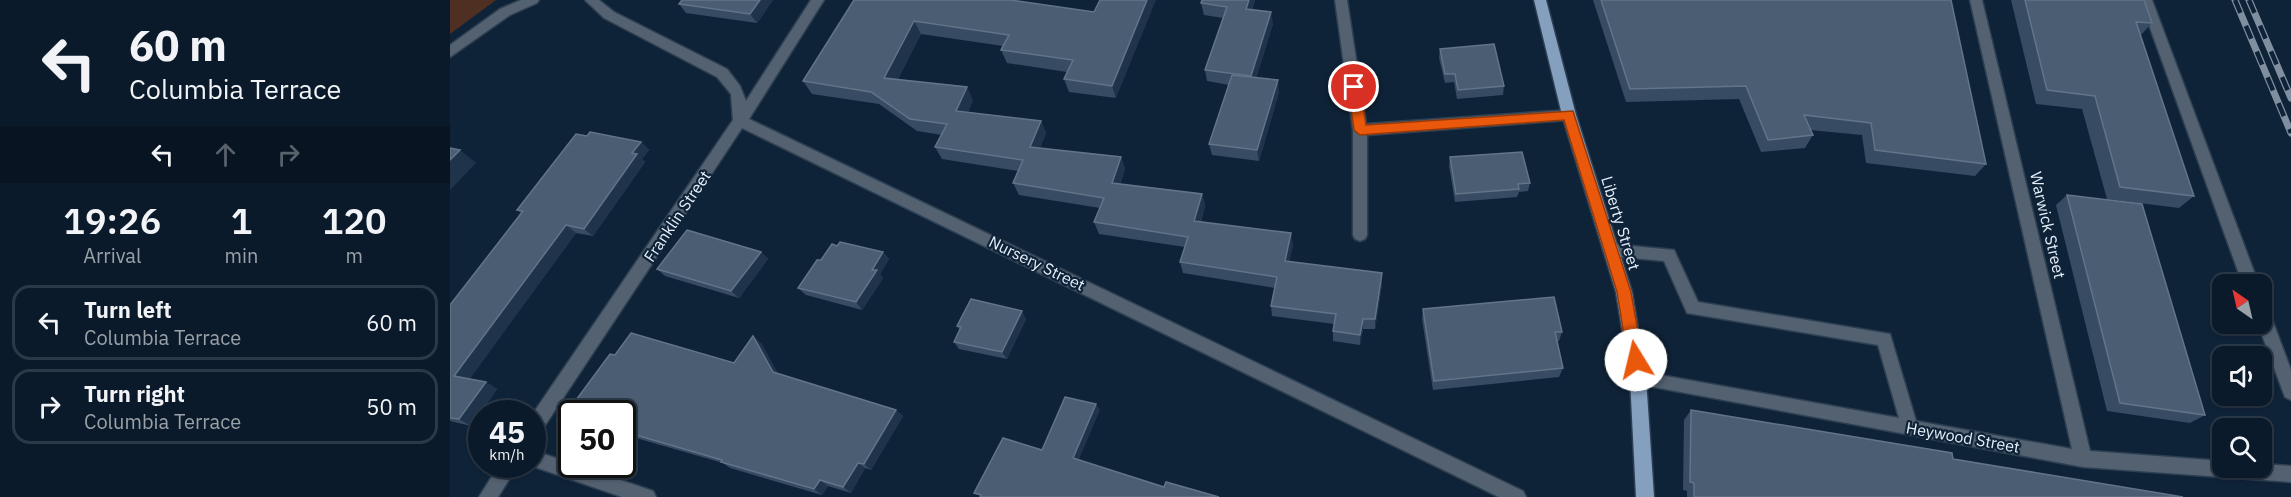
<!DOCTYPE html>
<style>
body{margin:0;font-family:"IBM Plex Sans",sans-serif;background:#192736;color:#f1f3f6;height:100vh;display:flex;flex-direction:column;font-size:22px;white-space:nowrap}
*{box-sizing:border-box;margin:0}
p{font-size:20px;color:#9aa1a8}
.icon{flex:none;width:33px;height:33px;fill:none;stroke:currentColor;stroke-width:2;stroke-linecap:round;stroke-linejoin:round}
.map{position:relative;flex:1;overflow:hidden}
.side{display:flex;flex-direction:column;background:#0b1a2a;width:450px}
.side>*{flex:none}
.top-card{background:#0b1a2a;color:#f1f3f6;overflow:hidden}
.needle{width:39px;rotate:326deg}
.buttons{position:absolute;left:1762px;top:274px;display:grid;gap:12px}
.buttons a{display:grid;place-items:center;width:60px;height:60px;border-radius:12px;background:#0b1a2a;box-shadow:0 2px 4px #0004,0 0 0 2px #2b3847;font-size:30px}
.speed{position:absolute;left:18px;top:400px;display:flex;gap:12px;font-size:30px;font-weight:700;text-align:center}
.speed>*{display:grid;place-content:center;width:78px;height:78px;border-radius:50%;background:#0b1a2a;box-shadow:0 2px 4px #0004,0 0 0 2px #2b3847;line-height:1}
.speed small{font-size:15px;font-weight:400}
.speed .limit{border:3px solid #111;border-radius:9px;background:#fff;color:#111}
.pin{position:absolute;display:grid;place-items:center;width:51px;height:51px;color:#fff;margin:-26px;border:3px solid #fff;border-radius:50%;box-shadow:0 2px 6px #0007}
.me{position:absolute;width:66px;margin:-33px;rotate:351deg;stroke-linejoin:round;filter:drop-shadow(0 0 4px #0008)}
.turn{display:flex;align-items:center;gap:21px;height:126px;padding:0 30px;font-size:27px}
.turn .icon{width:78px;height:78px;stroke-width:2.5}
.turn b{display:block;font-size:42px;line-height:51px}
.lanes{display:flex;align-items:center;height:57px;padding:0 30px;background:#0003;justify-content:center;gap:30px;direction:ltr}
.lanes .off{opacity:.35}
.eta{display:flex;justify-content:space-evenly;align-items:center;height:102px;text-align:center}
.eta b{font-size:36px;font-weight:600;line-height:42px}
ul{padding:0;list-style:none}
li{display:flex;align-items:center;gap:18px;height:75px;margin:0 12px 9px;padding:0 18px;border:3px solid #2b3847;border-radius:18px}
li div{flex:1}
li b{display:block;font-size:22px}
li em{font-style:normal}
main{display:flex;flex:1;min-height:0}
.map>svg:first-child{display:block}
.green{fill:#4f2f21}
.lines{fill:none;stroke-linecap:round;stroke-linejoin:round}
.minor-casing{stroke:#2d4053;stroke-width:3}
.major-casing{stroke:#2d4053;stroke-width:3}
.minor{fill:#546170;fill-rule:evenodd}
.major{fill:#85a0be;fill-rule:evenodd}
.rail-casing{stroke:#808f9f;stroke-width:7}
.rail{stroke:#0f2338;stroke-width:4.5;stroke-dasharray:14;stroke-linecap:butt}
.wall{fill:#374b62}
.shaded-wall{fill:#1f344a}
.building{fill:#4a5d72;stroke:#627488;stroke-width:1.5}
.route{fill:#ea580c;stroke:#983908;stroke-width:1.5}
.labels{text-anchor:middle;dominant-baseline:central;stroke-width:4.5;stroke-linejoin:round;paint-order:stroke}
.street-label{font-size:16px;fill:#e6f0fc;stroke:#0f2338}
</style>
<main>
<section class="side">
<div class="top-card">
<div class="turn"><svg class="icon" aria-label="left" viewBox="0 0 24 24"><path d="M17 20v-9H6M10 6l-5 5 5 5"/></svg><div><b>60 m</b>Columbia Terrace</div></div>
<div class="lanes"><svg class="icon" aria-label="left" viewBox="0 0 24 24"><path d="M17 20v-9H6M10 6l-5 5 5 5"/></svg><svg class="icon off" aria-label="ahead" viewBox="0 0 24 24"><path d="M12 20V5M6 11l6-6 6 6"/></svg><svg class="icon off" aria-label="right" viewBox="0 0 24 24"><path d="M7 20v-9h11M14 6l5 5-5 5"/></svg></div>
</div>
<div class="eta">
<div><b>19:26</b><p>Arrival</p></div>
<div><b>1</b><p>min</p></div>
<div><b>120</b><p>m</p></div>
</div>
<ul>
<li><svg class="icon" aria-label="left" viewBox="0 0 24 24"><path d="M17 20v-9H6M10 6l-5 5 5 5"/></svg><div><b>Turn left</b><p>Columbia Terrace</p></div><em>60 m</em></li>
<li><svg class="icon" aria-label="right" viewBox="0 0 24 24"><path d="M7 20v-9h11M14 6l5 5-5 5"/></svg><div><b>Turn right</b><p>Columbia Terrace</p></div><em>50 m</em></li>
</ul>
</section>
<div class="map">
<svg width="1841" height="497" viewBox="0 0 1841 497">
<rect width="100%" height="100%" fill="#0f2338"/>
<!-- green -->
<path class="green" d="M0 0H46L0 34Z"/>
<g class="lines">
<!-- minor casing -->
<g class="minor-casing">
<g id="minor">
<path d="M71 0H89L87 3 60 15 0 57V45L50 9Z"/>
<path d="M135 0H149L164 12 277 69 290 86 296 101 361 0H374L299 119 1073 491 1076 497H1049L292 128 88 436 82 438V415L283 120 281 94 267 77 154 18Z"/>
<path d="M885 0H897L916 124 1119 110 1126 115 1119 120 917 135V235L915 239 910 241 905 239 903 235V130Z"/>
<path d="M1520 0H1532L1640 451 1773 461V468H1812V464L1841 466V482L1633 467 1182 383 1180 378 1182 373 1188 371 1449 418 1428 345 1237 313 1214 261 1161 256 1156 255 1153 250 1156 245 1161 244 1224 250 1248 302 1440 334 1466 421 1622 449Z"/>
<path d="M1690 0H1702L1809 285H1793Z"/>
<path d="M1812 307 1818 309 1820 314 1841 370V400L1835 397 1833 392 1808 324H1812Z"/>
<path d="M82 450 197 489 203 491 206 497H172L82 466 79 465H82Z"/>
<path d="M49 465H68L48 497H29Z"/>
</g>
</g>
<!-- major casing -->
<g class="major-casing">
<path id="major" d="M1084 0H1096L1126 115 1182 292 1196 378 1204 497H1186L1180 378 1166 292 1112 115Z"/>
</g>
<!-- minor -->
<use href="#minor" class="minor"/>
<!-- major -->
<use href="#major" class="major"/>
<!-- rail casing -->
<g class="rail-casing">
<g id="rail">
<path d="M1785 0 1841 133"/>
<path d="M1799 0 1841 98"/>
</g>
</g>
<!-- rail -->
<use href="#rail" class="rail"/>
</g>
<!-- wall -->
<g class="wall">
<path d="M323 0 307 23 236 13 229 4Z"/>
<path d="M404 0 644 12 666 98 619 92 614 79 617 72 557 63 551 50 553 46 471 34 448 79 523 100 518 112 591 121 596 133 590 148 671 157 675 169 670 184 752 194 755 205 751 222 843 245 839 262 932 273V284L925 329H913L910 345 883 341V331L884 324 822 316 821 306 825 288 733 273 730 262 735 247 649 234 644 222 650 208 569 195 563 183 568 171 492 159 485 147 492 135 467 131 429 104 362 94 353 81Z"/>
<path d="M805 0 802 10 823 24 806 78 829 92 809 161 762 155 759 144 779 85 757 81 755 70 773 18 754 15 751 3Z"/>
<path d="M1143 0H1501L1536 164 1525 176 1416 163 1412 135 1360 130 1363 135 1355 148 1311 152 1289 99 1176 102Z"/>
<path d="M1561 0H1694L1702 23 1691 35 1744 196 1729 208 1657 199 1632 109 1586 104Z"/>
<path d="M990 49 1054 86 1053 95 1007 99 1004 82 995 83 989 58Z"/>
<path d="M137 136 191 142 199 150 192 159 195 162 143 236 126 233 19 379 36 382 47 389 21 426 0 421V305L71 213 67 210Z"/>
<path d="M1000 157 1080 183 1078 191 1069 192 1067 197 1005 202 999 166Z"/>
<path d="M1617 195 1755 415 1740 423 1657 411 1606 205Z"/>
<path d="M387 246 433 252 439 259 430 274 433 278 412 310 356 295 348 288 371 260Z"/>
<path d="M311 252 318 259 289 298 215 276 207 269Z"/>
<path d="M973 309 1112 332 1109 341H1107L1113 368 1109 377 983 390 972 319Z"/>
<path d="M576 319 557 359 509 349 504 342 510 330 507 326Z"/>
<path d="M311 343 328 374 446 410 453 416 421 470 415 468 401 493 378 486 372 495 280 468 273 463 172 434V414H122V418L115 415 165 355 284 363Z"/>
<path d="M1241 410 1503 459 1733 497H1237V491L1233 490 1234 420Z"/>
</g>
<!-- shaded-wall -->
<g class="shaded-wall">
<path d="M310 0H323L307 23 300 14Z"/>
<path d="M697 0H706L666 98 662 86Z"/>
<path d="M799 0H805L798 21 796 9Z"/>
<path d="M821 12 823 24 803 88 801 76Z"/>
<path d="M464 21 471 34 442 91 434 78Z"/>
<path d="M828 80 829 92 809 161 807 150Z"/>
<path d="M517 87 523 100 513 123 506 111Z"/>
<path d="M591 121 596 133 586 159 580 147Z"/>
<path d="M191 142 199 150 192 159 195 162 143 236 134 229 182 153Z"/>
<path d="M10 150 26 163 0 190V160Z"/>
<path d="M671 157 675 169 666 194 662 183Z"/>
<path d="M752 194 755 205 748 233 744 221Z"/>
<path d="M116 225 126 233 17 383 4 376Z"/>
<path d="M841 233 843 245 837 272 835 261Z"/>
<path d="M311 252 318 259 289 298 281 291Z"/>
<path d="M433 252 439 259 430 274 433 278 412 310 406 302 422 270Z"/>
<path d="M932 273V284L925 329V319Z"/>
<path d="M572 311 576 319 557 359 552 352Z"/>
<path d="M913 319V329L910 345V335Z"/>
<path d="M303 336 311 343 331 379 323 372Z"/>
<path d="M36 382 47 389 21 426 9 419Z"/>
<path d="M646 404 650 410 627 464 623 458Z"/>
<path d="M446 410 453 416 421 470 414 464Z"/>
<path d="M408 463 415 468 401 493 393 487Z"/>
<path d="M370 480 378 486 372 495 364 489Z"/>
</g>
<!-- building -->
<g class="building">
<path d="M232 0H310L300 14 229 4Z"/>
<path d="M404 0H560L644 12 650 0H697L662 86 614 79 623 60 551 50 559 35 464 21 434 78 517 87 506 111 591 121 580 147 671 157 662 183 752 194 744 221 841 233 835 261 932 273 925 319H913L910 335 883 331 886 314 821 306 827 277 730 262 738 237 644 222 654 198 563 183 573 160 485 147 497 124 460 119 421 92 353 81Z"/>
<path d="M752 0H799L796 9 821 12 801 76 755 70 777 7 751 3Z"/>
<path d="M1151 0H1501L1536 164 1425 150 1421 123 1354 115 1363 135 1318 140 1296 86 1180 89Z"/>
<path d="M1575 0H1694L1702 23 1686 22 1744 196 1670 187 1645 96 1597 90Z"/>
<path d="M1044 44 1054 86 1008 90 1005 74H995L990 49Z"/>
<path d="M782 75 828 80 807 150 759 144Z"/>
<path d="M140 132 191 142 182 153 187 154 134 229 116 225 4 376 36 382 9 419 0 418V305L73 211 67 210 126 134 137 136Z"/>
<path d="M0 148 10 150 0 160Z"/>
<path d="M1072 152 1080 183 1068 184 1069 189 1006 194 1000 157Z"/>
<path d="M1617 195 1692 204 1755 415 1670 403Z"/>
<path d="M237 230 311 252 281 291 207 269Z"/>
<path d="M390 242 433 252 422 270H427L406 302 348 288 367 260H371L382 244 387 246Z"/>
<path d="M1104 297 1112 332H1105L1113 368 984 381 973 309Z"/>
<path d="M521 299 572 311 552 352 504 342 511 327 507 326Z"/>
<path d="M181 333 284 363 303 336 323 372 446 410 414 464 408 463 393 487 370 480 364 489 271 462 272 460 172 431V414H122V416L115 415 160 354 165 355Z"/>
<path d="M615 397 646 404 623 458 714 487 716 482 769 497H530L531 495 524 493 553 438 592 450Z"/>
<path d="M1241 410 1502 453 1503 459 1733 497H1244V483L1240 482Z"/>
</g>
<!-- route -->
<path class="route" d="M904 82 910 87 916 125 1123 111 1181 292 1193 360 1191 365 1186 367 1181 365 1178 360 1167 292 1114 120 910 135 904 130 898 87Z"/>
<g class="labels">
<!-- street labels -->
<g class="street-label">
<text transform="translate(227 216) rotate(-56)">Franklin Street</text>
<text transform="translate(1171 223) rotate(73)">Liberty Street</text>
<text transform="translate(1598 225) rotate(77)">Warwick Street</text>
<text transform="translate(587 263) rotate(26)">Nursery Street</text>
<text transform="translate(1513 437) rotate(10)">Heywood Street</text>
</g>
</g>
</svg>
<div class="buttons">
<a><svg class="needle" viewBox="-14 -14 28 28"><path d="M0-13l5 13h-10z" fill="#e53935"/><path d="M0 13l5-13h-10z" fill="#9aa1a8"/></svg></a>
<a><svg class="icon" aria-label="sound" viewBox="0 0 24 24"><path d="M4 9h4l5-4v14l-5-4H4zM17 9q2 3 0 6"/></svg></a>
<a><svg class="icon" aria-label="search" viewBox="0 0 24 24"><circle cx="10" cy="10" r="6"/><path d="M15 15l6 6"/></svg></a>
</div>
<div class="speed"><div>45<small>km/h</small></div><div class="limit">50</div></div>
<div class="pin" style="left:904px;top:87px;background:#d93025"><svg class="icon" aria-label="arrive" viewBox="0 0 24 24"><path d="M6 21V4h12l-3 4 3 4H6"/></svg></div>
<svg class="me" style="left:1186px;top:360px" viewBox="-20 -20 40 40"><circle r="19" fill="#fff"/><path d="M0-13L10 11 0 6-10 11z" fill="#ea580c"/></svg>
</div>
</main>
